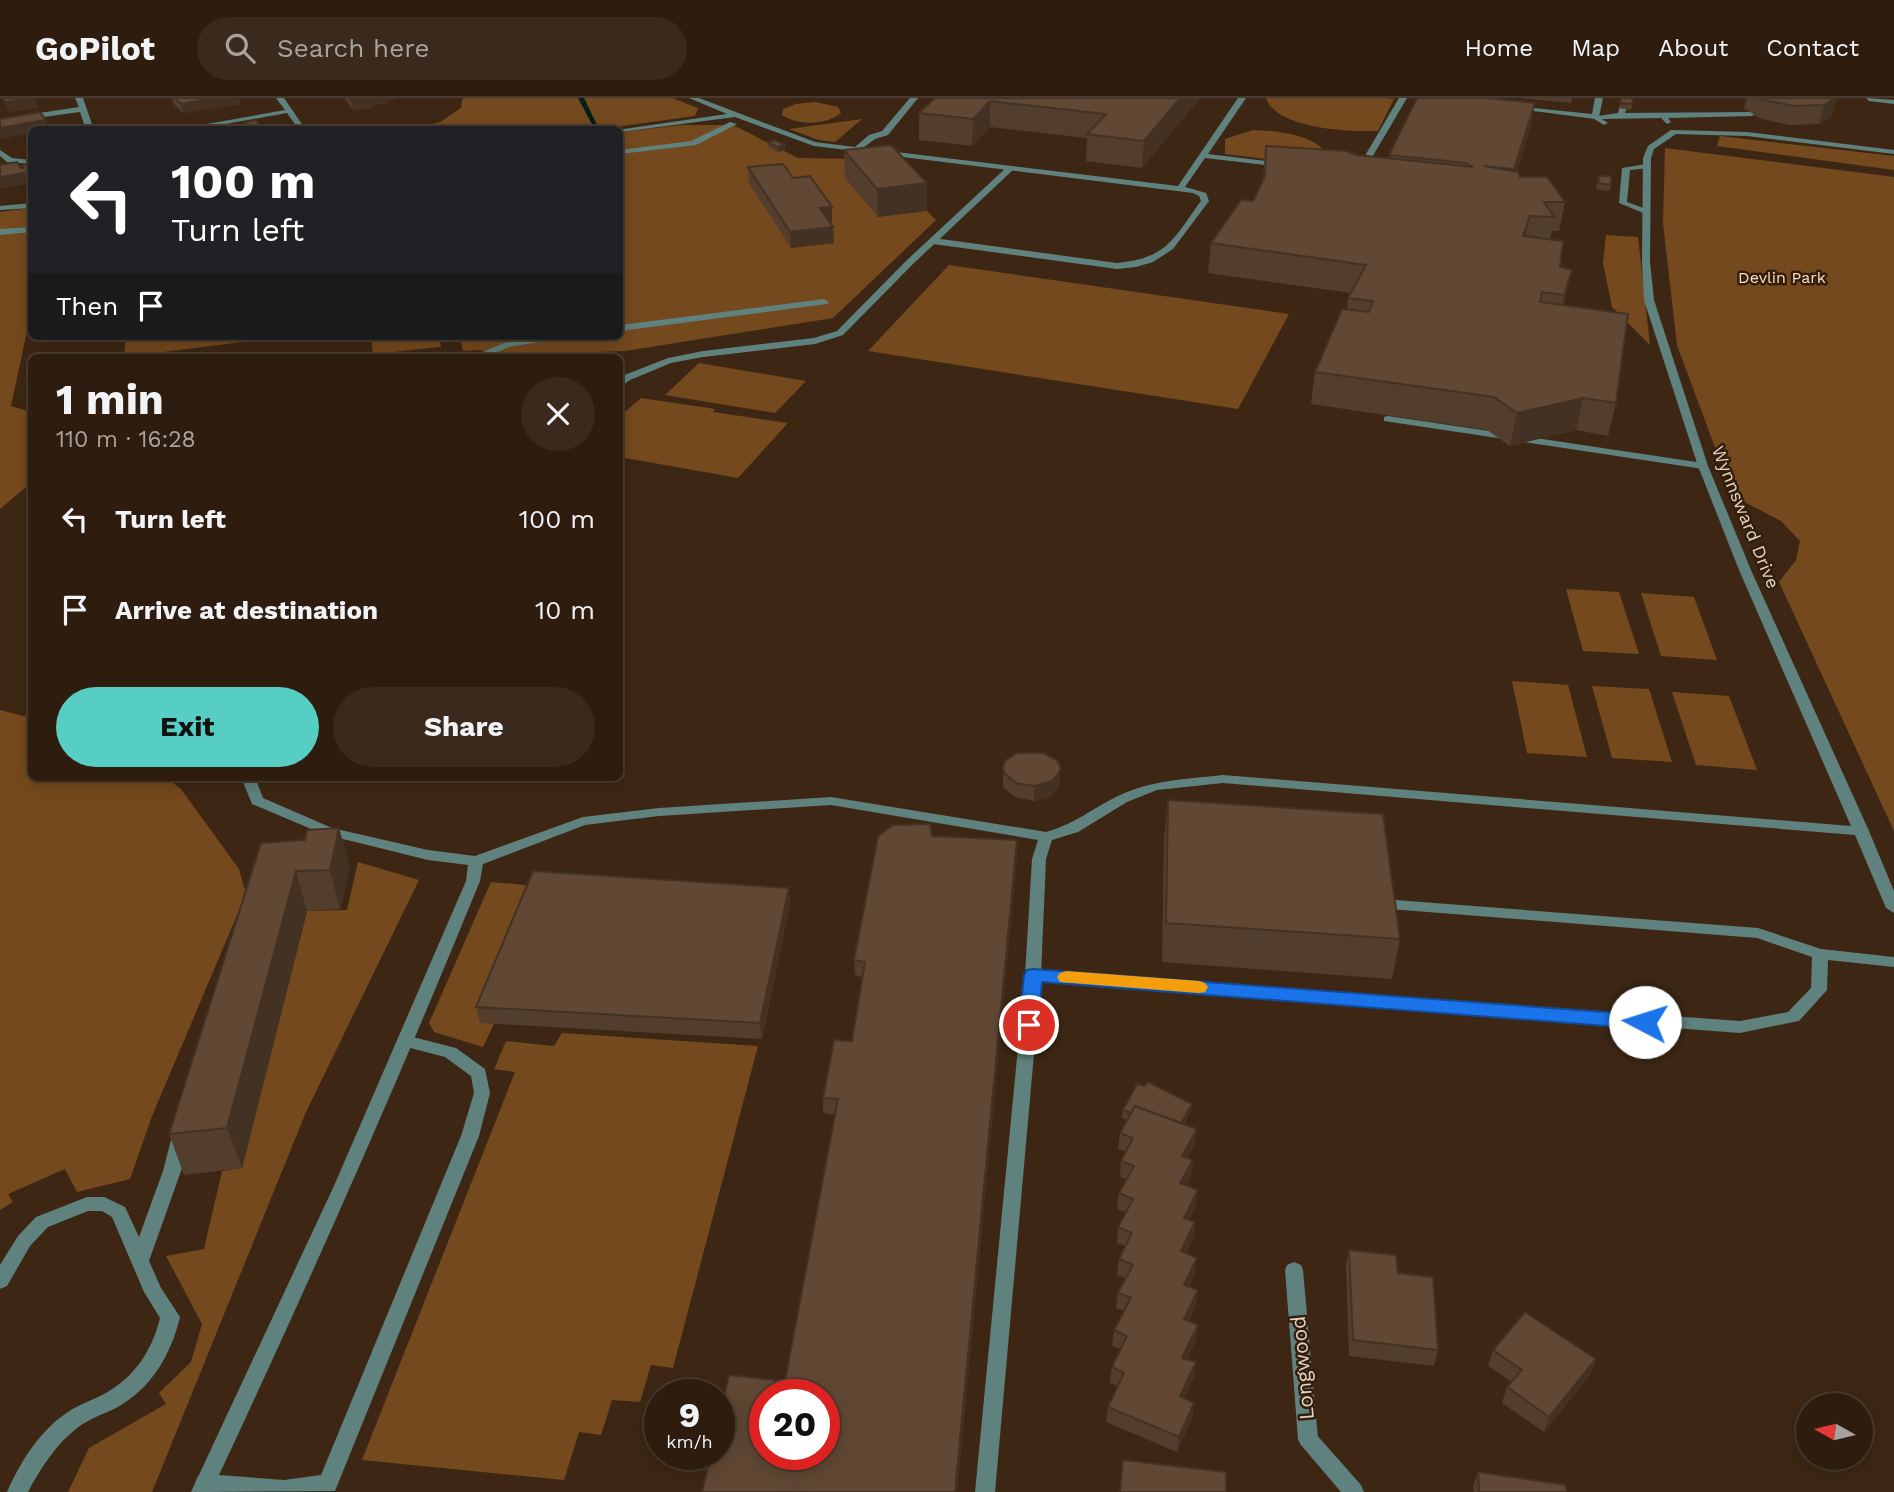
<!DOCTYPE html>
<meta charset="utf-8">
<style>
body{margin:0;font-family:"Work Sans",sans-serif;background:#3a2a1d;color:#f1f3f6;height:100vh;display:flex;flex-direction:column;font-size:26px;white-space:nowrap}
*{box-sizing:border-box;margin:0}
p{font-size:23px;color:#a7a29e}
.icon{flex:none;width:38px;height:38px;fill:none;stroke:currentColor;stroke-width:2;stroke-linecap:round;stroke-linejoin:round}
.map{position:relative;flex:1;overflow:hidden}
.sheet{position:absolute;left:28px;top:256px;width:595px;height:427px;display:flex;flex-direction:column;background:#2e1d0f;border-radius:10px;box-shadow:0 4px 18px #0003,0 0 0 2px #493b2f}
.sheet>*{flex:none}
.banner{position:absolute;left:28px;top:28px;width:595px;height:214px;border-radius:10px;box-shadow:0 4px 18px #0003,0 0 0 2px #493b2f;background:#202124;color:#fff;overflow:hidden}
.needle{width:46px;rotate:278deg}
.fabs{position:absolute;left:1796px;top:1295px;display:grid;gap:14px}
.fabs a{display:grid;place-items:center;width:77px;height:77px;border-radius:50%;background:#2e1d0f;box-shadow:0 4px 18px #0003,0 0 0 2px #493b2f;font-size:35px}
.speed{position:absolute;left:644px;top:1281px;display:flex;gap:14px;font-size:35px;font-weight:700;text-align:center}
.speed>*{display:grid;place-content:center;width:91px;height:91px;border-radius:50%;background:#2e1d0f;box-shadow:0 4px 18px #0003,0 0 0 2px #493b2f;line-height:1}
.speed small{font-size:18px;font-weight:400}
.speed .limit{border:10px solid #d22;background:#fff;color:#111}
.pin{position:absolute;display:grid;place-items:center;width:60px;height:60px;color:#fff;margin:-30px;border:4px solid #fff;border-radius:50%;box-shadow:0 2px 7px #0007}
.me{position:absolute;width:77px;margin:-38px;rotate:275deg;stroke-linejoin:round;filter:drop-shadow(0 0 5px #0008)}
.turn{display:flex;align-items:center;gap:24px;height:147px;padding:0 28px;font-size:32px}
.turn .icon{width:91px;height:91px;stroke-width:2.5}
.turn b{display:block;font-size:49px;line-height:60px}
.then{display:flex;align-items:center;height:66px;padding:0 28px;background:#0003;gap:14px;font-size:26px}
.round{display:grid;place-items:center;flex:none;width:74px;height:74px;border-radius:37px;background:#3a2a1d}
.headline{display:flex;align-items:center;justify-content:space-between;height:119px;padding:0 28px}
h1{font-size:42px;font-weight:700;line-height:52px}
.button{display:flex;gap:14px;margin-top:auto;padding:14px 28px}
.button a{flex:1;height:80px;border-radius:42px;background:#56cec3;color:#111;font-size:28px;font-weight:700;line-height:80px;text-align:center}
.button a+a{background:#3a2a1d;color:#f1f3f6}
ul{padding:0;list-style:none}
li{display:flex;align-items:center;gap:21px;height:91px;padding:0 28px}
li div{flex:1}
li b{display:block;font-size:26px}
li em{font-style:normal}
header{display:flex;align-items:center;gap:42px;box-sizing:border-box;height:98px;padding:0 35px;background:#2e1d0f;border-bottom:2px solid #493b2f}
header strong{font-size:33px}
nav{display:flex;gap:38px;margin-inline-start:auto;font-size:24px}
.search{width:490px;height:63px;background:#3a2a1d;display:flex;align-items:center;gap:18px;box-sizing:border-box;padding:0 24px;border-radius:38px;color:#a7a29e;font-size:26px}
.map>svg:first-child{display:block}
.green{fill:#75491e}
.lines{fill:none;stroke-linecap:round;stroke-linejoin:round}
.stream{fill:#011e1b;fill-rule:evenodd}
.lane{fill:#5f827e;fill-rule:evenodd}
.street{fill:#5f827e;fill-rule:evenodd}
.wall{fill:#533e2d}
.shaded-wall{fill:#433224}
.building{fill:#604834;stroke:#433224;stroke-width:2;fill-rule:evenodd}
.route{fill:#1a73e8;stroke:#114b97;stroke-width:2}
.slow{fill:#f59e0b}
.labels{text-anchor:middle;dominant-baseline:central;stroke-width:5;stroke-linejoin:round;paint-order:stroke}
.far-park-label{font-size:16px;fill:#fddec5;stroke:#331e0a}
.street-label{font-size:18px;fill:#e3d4c8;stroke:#331e0a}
.near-street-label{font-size:21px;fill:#e3d4c8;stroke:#331e0a}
</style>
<header>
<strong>GoPilot</strong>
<div class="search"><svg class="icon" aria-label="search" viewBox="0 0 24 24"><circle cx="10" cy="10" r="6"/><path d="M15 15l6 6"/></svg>Search here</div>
<nav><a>Home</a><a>Map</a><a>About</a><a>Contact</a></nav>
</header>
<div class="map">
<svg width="1894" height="1394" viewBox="0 0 1894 1394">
<rect width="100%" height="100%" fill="#3d2714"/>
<!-- green -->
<g class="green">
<path d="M463 0H672L698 10 695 18 593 32 410 31 440 24 461 10Z"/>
<path d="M1266 0H1384L1394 1 1378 33C1350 34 1276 31 1266 0Z"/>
<path d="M815 4 838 9 841 15C827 27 798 28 782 17L783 11 796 6Z"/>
<path d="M862 21 835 44 819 42 789 31Z"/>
<path d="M682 27H733L798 60 861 61 889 75 936 122 833 220 625 253 511 257 478 252 463 253 459 238H620V34Z"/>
<path d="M1253 32C1278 33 1330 37 1330 69L1225 56V41Z"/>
<path d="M1720 38 1894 58V72L1717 48Z"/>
<path d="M1665 50 1894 79V733L1779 484 1796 462 1800 443 1781 423 1733 398 1677 247 1663 125Z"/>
<path d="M31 110V214L11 308 31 314V385L0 411V114Z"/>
<path d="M1606 137 1638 139 1650 247 1612 209 1603 165Z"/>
<path d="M949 167 1289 216 1238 311 868 253Z"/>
<path d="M126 238H250L242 244 124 259Z"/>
<path d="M371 238H439L441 249 373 256Z"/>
<path d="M699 265 806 283 775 315 665 297Z"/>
<path d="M641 300 715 311 713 314 788 325 738 380 620 359V318Z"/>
<path d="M1566 491 1619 494 1639 556 1583 553Z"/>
<path d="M1641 495 1694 499 1717 562 1661 558Z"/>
<path d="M1512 583 1568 587 1587 659 1527 655Z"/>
<path d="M1592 588 1649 591 1672 664 1612 660Z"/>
<path d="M1672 594 1729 598 1757 672 1696 667Z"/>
<path d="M0 612 31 620 32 679H165L181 691 239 771 246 796 152 1018 130 1081 77 1094 65 1071 8 1096 13 1104 0 1112Z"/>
<path d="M358 764 419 782 306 1014 152 1394H68L89 1350 166 1306 159 1295 191 1264 202 1226 166 1158 204 1151 222 1073 242 1070 307 813 347 812Z"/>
<path d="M491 784 536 788 480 924 494 926 483 949 434 934 429 925Z"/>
<path d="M562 935 758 948 673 1270 651 1267 640 1304 612 1302 601 1337 579 1334 564 1382 362 1362 515 974 494 971 506 943 554 948Z"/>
</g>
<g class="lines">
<!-- stream -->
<path class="stream" d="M578 0H584L599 31 594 30Z"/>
<!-- lane -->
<g class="lane">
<path d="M689 0H699L815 44 855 49 869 37 882 33 910 0H918L888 37 875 41 863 50 1178 88 1238 0H1246L1208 56 1283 65 1287 67 1283 69 1205 60 1185 89 1206 95 1209 103 1173 151 1153 164 1136 169 1117 171 933 146 929 143 933 140 1117 165C1168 160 1173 141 1201 103L1199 98 1193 95 814 48 735 19 620 34V32H617L727 16Z"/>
<path d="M1399 0H1407L1364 73 1357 75 1356 73Z"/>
<path d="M1595 0H1603L1599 19 1595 21 1511 10 1515 8 1592 16Z"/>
<path d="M1866 0 1894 2V6L1869 3Z"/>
<path d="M730 24 737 26 696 47 620 56V52L691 43Z"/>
<path d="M0 52 12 60 32 62V66L7 64 0 58Z"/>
<path d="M1646 66H1649V70L1630 72 1627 104 1649 112V116H1646L1619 105 1622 70Z"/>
<path d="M32 105V110L0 112V108Z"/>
<path d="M32 129V134L0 137V131Z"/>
<path d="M824 201 829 204 827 206 620 233V227Z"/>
<path d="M542 238H563L558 241 509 249 485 259H471L504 245Z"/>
<path d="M1388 318 1703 365 1708 368 1703 371 1384 323V319Z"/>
<path d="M1382 801 1758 830 1821 851 1894 859V869L1828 862 1827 892 1799 923 1740 935 1033 882 1027 881 1025 877 1027 873 1033 872 1740 923 1788 914 1811 890 1812 859 1757 840 1377 810 1374 806 1377 802Z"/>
<path d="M405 937 456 950 485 971 490 995 479 1038 335 1393 204 1394 198 1392 195 1385 198 1378 205 1376 284 1382 321 1377 461 1038 474 995 471 978 445 959 399 947 397 943 399 939Z"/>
<path d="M181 1031 187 1033 190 1038 181 1073 149 1163 161 1190 180 1219C171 1257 151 1291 116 1310 103 1316 89 1321 77 1330 55 1347 41 1370 28 1394H7C20 1365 38 1335 65 1316 77 1307 91 1303 104 1296 134 1280 152 1253 160 1220L144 1194 112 1119 102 1113H88L48 1129 30 1148 7 1188 0 1191V1167L18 1138 36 1119 87 1099H104L125 1109 139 1139 163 1073 172 1038 175 1033Z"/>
<path d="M1294 1164 1301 1167 1303 1172 1318 1341 1315 1347 1308 1350 1301 1347 1298 1341 1285 1172 1287 1167Z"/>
</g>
<!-- street -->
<g class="street">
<path d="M75 0H83L94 32H86L80 14 0 25V21L79 9Z"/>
<path d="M276 0H284L306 32H299L287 15 192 32H173L285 12Z"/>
<path d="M1622 0H1630L1625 15 1752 14 1756 16 1752 18 1668 20 1671 24 1667 26 1661 20 1602 21 1608 25 1604 27 1591 19 1618 15Z"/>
<path d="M1671 32 1747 34 1894 52V56L1747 38 1676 36 1654 51 1651 60 1650 164 1654 202 1708 368 1751 472 1869 733 1894 793V815L1886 810 1855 737 1223 685 1157 692 1127 704 1078 734 1052 742 1046 761 1041 877 995 1394H975L1025 877 1032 761 1038 742 831 707 659 718 585 727 483 766 480 783C396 989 306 1192 211 1394H191L333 1090 466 783 468 767 428 762 323 736 252 706 241 679H255L263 700 332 730 428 752 475 758 583 719 659 710 831 699 1046 734C1075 726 1091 711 1118 698 1151 682 1187 681 1223 677L1851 728 1739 472 1698 368 1644 202 1642 164 1643 60 1648 48Z"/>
<path d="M1008 68 1015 70 913 166 843 237 815 246 703 259 671 265 630 282 620 289V281L622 278 668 260 703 253 814 240 837 233 907 162Z"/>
<path d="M1308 1332 1315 1335 1361 1387 1364 1394H1341L1301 1347 1298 1341 1301 1335Z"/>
</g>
</g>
<!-- wall -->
<g class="wall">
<path d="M172 0H239L240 6 183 15 174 6Z"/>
<path d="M344 0H396V1L388 2 389 5 372 7V10L353 12Z"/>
<path d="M935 0H1200L1142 70 1086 63 1087 40 990 29 972 48 919 42V15Z"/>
<path d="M1520 0H1572L1571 5Z"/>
<path d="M1621 0H1633L1631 12 1619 10Z"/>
<path d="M1747 0H1837L1831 18 1819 26 1789 27 1759 20 1744 10Z"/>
<path d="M1535 5 1530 31 1517 73 1520 79 1565 104 1559 133H1552L1550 141 1560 169 1565 202 1564 207 1616 305 1608 338 1576 332 1510 348 1487 332 1311 306 1315 274 1347 212 1348 200 1351 195 1208 175 1211 145 1253 103 1263 82 1266 48 1389 60V57Z"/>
<path d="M768 44 785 47V52L778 54 768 49Z"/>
<path d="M844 52 927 85V113L878 119 845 80Z"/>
<path d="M748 69 793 80 832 125H830L834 145 791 150 749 85Z"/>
<path d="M1599 78 1611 87 1609 93 1596 91Z"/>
<path d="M1003 669 1060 673 1059 688 1051 698 1034 703 1015 699 1003 689Z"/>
<path d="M1168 702 1400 841 1392 881 1162 864 1164 741Z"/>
<path d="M339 730 350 769 340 811 307 813 242 1070 184 1077 169 1036 305 742Z"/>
<path d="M932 738 1017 742V757L957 1394H702L785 1283 835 1017 823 1015V1000L852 943 862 879 855 877 854 862Z"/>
<path d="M789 790 790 805 762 941 480 925 476 909Z"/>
<path d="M1123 1012 1191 1013 1184 1026 1195 1046 1187 1060 1191 1078 1186 1087 1198 1092 1196 1107 1189 1122 1195 1124 1193 1140 1186 1155 1195 1176 1189 1189 1196 1208 1188 1223 1196 1242 1187 1261 1194 1279 1184 1300 1194 1305 1192 1320 1177 1354 1106 1324 1108 1309 1118 1288 1110 1285 1112 1269 1121 1251 1112 1248 1114 1232 1124 1213 1116 1210 1118 1195 1125 1180 1117 1177 1119 1161 1125 1148 1117 1145 1118 1129 1126 1114 1117 1111 1119 1095 1126 1081 1120 1079 1121 1063 1126 1053 1118 1051 1120 1035 1127 1022 1122 1020Z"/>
<path d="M1349 1152 1398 1175 1438 1252 1434 1268 1349 1258 1346 1167Z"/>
<path d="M1493 1252 1596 1261 1590 1277 1544 1334 1502 1305 1507 1289 1512 1284 1488 1268Z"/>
<path d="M1478 1374 1567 1394H1474L1473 1389Z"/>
</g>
<!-- shaded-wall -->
<g class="shaded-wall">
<path d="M35 0 38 10 8 14 5 4Z"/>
<path d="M213 0H239L240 6 183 15 181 6Z"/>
<path d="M368 0H396V1L388 2 389 5 372 7V10L353 12 351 2Z"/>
<path d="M1180 0H1200L1142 70 1144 43Z"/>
<path d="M1836 0H1837L1831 18 1819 26 1824 7Z"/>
<path d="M990 3V29L972 48 973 21Z"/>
<path d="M1535 5 1530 31 1509 99 1514 71Z"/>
<path d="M46 22 48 32H32V35L0 41V30Z"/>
<path d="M261 28 262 32H249V30Z"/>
<path d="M785 47V52L778 54 777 49Z"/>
<path d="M24 75 27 86 0 91V79Z"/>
<path d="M27 80H32V91H30Z"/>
<path d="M927 85V113L878 119 877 91Z"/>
<path d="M832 109V125L820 127V110Z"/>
<path d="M1530 118 1524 147 1523 138Z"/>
<path d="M833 129 834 145 791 150 790 134Z"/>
<path d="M1572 172 1565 202 1558 228 1564 197Z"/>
<path d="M1583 300 1576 332 1510 348 1517 315Z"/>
<path d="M1060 673 1059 688 1051 698 1034 703V688Z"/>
<path d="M339 730 350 769 340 811 330 772Z"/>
<path d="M1017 742V757L957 1394H955Z"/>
<path d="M296 773 307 813 242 1070 227 1030Z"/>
<path d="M789 790 790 805 762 941 760 925Z"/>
<path d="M1192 1006 1191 1013 1176 1040 1177 1032Z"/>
<path d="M1197 1031 1195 1046 1180 1074 1182 1058Z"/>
<path d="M1193 1062 1191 1078 1179 1101 1180 1085Z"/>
<path d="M1198 1092 1196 1107 1182 1136 1184 1120Z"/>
<path d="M1195 1124 1193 1140 1179 1169 1181 1153Z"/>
<path d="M1197 1160 1195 1176 1182 1203 1184 1187Z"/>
<path d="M1198 1192 1196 1208 1182 1237 1184 1221Z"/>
<path d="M1198 1227 1196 1242 1180 1275 1182 1260Z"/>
<path d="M1596 1261 1590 1277 1544 1334 1549 1319Z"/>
<path d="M1196 1264 1194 1279 1178 1314 1180 1298Z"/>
<path d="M1194 1305 1192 1320 1177 1354 1179 1339Z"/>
</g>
<!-- building -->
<g class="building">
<path d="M3 0H35L5 4Z"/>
<path d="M175 0H213L181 6Z"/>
<path d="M349 0H368L351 2Z"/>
<path d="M935 0H1180L1144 43 1087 36 1106 16 990 3 973 21 919 15Z"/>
<path d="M1417 0H1487L1535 5 1514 71 1484 68 1518 74 1520 79H1547L1565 104H1544L1554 119 1530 118 1523 138 1563 143 1560 169 1572 172 1564 197 1542 194 1540 204 1628 216 1616 305 1583 300 1517 315 1494 299 1315 274 1342 211 1369 214 1373 203 1348 200 1366 167 1211 145 1241 102 1253 103 1265 78 1266 48 1346 53 1357 57 1473 69 1466 65 1389 57Z"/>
<path d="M1621 0H1633L1632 6 1620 5Z"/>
<path d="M1761 0H1836L1824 7 1794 8 1764 2Z"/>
<path d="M40 14 46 22 0 30V21Z"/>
<path d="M256 22 261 28 249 30 244 24Z"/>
<path d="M207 26 210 30 221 28 223 31 246 27 249 32H173Z"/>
<path d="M775 42 785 47 777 49 768 44Z"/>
<path d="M891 47 927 85 877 91 844 52Z"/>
<path d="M17 64 21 70H23L22 67 32 65V80H27L24 75 0 79V67Z"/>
<path d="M783 66 793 80 810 78 832 109 820 110 833 129 790 134 748 69Z"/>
<path d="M1599 78H1611V87L1598 85Z"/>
<path d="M1017 655H1043L1057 662 1060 668V673L1052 683 1034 688 1016 685 1004 675 1003 669 1005 663Z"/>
<path d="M1168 702 1383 716 1400 841 1166 825Z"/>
<path d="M930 726 932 738 1017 742 955 1394H702L711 1356H719V1320L729 1277 785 1283 838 1001 823 1000 834 942 852 943 865 864 854 862 878 738 893 727ZM765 1297H824V1356H765Z"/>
<path d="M339 730 330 772 296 773 227 1030 169 1036 261 745 305 742 307 732Z"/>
<path d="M533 773 789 790 760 925 476 909Z"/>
<path d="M1148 984 1192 1006 1181 1025 1135 1008 1131 1015 1123 1012 1137 986 1144 988Z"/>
<path d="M1135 1008 1197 1031 1182 1058 1193 1062 1180 1085 1198 1092 1184 1120 1195 1124 1181 1153 1197 1160 1184 1187 1198 1192 1184 1221 1198 1227 1182 1260 1196 1264 1180 1298 1194 1305 1179 1339 1108 1309 1124 1275 1112 1269 1127 1238 1114 1232 1131 1200 1118 1195 1133 1167 1119 1161 1132 1135 1118 1129 1133 1101 1119 1095 1134 1068 1121 1063 1133 1040 1120 1035Z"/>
<path d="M1349 1152 1396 1157 1398 1175 1433 1179 1438 1252 1353 1242Z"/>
<path d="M1525 1214 1596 1261 1549 1319 1507 1289 1522 1272 1493 1252Z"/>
<path d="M1123 1362 1226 1374V1394H1120Z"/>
<path d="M1478 1374 1566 1387 1567 1394H1479Z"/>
</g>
<!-- route -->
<path class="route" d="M1033 871 1645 917 1651 919 1654 924 1651 929 1645 931 1042 884 1038 927 1035 932H1022L1019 927 1024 877 1027 872Z"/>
<!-- slow -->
<path class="slow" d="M1066 873 1199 883 1205 885 1208 889 1205 894 1199 895 1060 884 1057 879 1060 875Z"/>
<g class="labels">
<!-- far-park labels -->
<g class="far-park-label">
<text x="1782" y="179">Devlin Park</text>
</g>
<!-- street labels -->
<g class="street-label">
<text transform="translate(1746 419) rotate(68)">Wynnsward Drive</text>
</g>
<!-- near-street labels -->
<g class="near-street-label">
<text transform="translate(1302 1270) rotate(-95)">Longwood</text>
</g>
</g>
</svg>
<div class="fabs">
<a><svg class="needle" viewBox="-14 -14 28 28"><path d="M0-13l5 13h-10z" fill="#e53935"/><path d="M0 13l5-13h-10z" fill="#a7a29e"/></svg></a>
</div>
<div class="speed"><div>9<small>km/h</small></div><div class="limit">20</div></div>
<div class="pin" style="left:1029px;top:927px;background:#d93025"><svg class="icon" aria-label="arrive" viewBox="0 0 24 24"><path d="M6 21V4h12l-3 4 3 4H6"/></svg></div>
<svg class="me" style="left:1645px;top:924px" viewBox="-20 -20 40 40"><circle r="19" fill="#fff"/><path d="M0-13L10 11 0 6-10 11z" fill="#1a73e8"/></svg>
<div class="banner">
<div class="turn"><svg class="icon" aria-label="left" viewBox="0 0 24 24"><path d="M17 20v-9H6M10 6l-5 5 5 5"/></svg><div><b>100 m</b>Turn left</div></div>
<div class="then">Then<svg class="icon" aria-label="arrive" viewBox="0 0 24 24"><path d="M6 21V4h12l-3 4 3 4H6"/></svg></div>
</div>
<section class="sheet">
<div class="headline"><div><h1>1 min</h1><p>110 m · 16:28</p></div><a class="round"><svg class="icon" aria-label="close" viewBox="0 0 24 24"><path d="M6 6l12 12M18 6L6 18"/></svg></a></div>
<ul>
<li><svg class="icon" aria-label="left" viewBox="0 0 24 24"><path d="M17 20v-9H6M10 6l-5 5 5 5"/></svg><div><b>Turn left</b></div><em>100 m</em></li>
<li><svg class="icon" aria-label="arrive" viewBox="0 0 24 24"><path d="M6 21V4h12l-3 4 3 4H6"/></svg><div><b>Arrive at destination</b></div><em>10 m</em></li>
</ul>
<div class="button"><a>Exit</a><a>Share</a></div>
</section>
</div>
